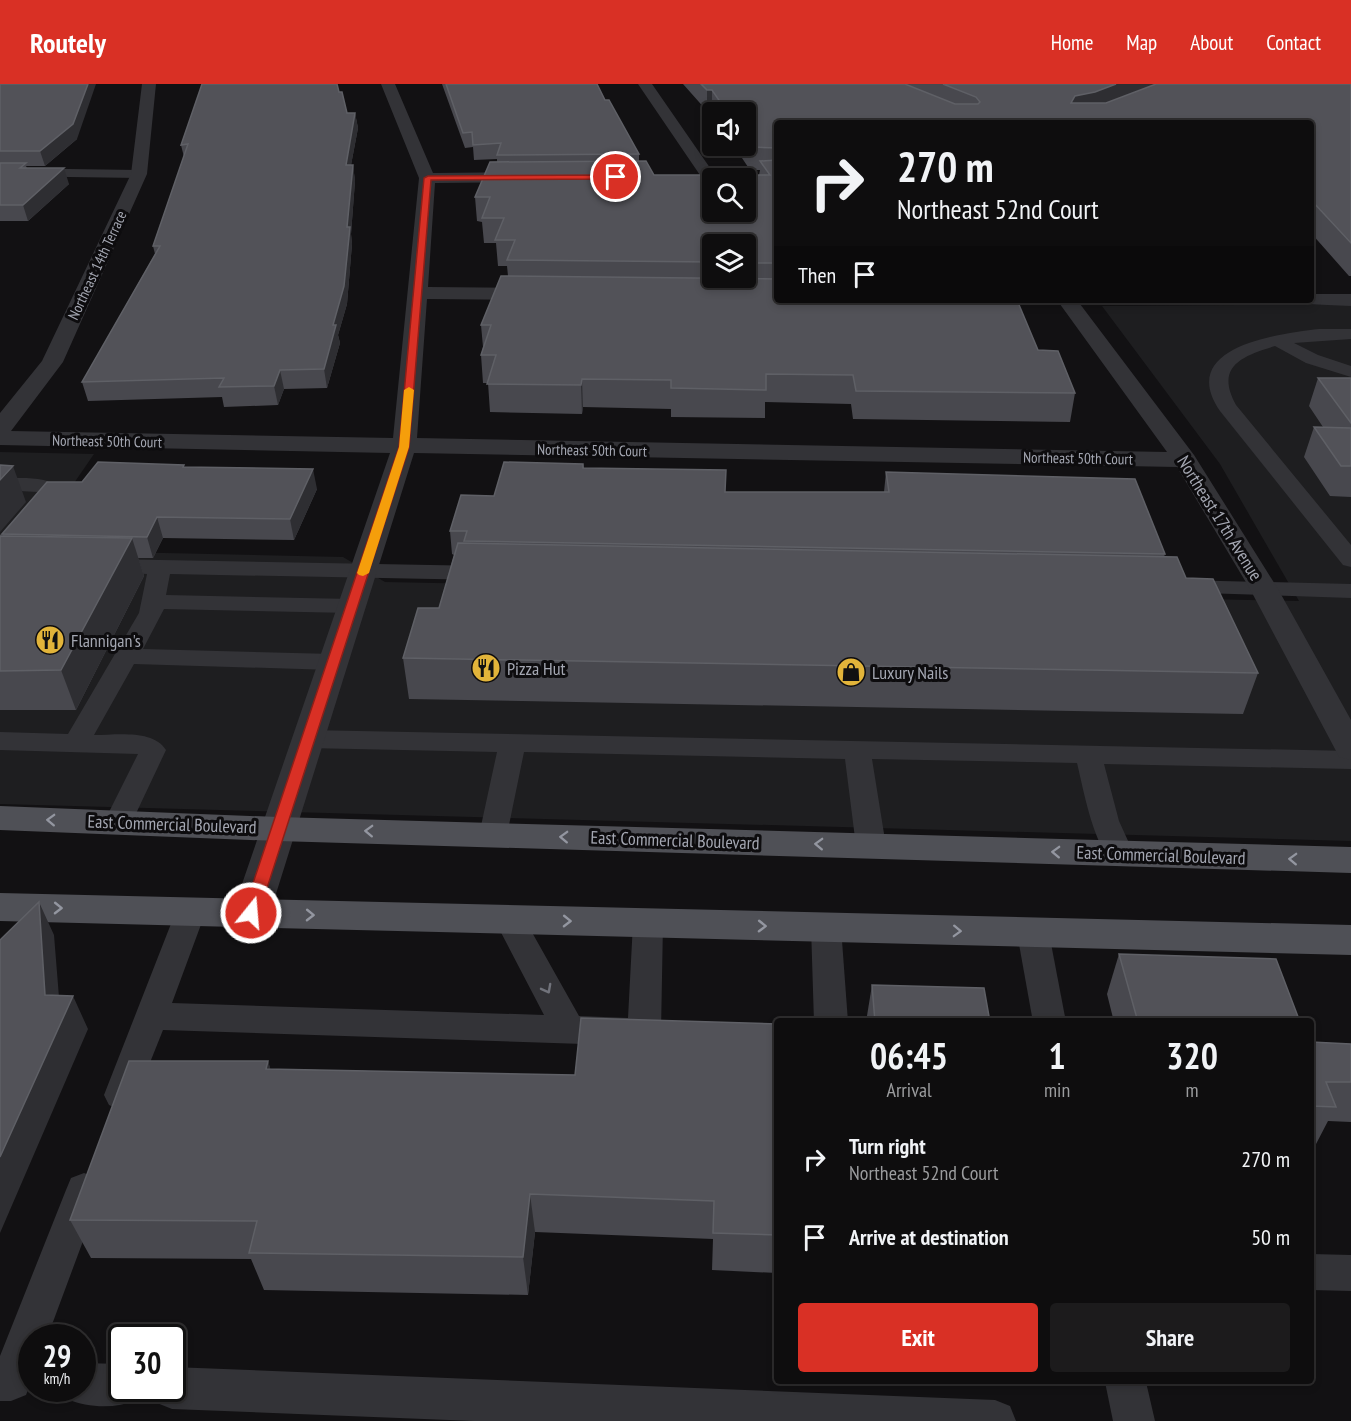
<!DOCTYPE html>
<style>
body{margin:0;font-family:"PT Sans Narrow",sans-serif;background:#1c1b1c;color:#f1f3f6;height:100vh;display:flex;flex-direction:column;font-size:22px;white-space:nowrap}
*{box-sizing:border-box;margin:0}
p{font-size:20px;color:#9b9c9e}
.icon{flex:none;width:33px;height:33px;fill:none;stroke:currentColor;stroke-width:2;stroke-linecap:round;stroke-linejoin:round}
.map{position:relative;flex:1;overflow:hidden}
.panel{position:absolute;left:774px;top:934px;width:540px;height:366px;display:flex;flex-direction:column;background:#0e0d0e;border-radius:6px;box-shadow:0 3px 9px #0003,0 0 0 2px #2e2d2e}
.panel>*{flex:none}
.top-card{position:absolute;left:774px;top:36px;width:540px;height:183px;border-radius:6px;box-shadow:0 3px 9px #0003,0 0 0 2px #2e2d2e;background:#0e0d0e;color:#f1f3f6;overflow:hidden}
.fabs{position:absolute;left:702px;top:18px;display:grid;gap:12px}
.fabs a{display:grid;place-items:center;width:54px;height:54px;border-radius:6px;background:#0e0d0e;box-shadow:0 3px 9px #0003,0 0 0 2px #2e2d2e;font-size:30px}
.speed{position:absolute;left:18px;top:1240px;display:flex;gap:12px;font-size:30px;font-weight:700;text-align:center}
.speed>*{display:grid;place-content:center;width:78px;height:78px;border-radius:50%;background:#0e0d0e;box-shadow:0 3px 9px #0003,0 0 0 2px #2e2d2e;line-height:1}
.speed small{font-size:15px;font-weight:400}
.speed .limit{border:3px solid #111;border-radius:9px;background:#fff;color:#111}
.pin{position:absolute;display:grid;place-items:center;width:51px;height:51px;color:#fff;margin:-26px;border:3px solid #fff;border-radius:50%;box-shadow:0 2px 6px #0007}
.me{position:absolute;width:66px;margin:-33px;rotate:17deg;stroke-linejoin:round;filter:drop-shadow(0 0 4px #0008)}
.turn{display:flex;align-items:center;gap:21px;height:126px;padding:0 24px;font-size:27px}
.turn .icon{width:78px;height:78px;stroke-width:2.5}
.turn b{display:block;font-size:42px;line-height:51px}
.then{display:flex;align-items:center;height:57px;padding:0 24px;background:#0003;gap:12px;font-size:22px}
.eta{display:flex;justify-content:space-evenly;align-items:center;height:102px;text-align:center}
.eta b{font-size:36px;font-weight:800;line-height:42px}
.action{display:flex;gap:12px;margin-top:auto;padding:12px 24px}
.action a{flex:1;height:69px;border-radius:6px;background:#d93025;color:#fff;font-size:24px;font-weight:800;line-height:69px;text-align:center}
.action a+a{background:#1c1b1c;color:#f1f3f6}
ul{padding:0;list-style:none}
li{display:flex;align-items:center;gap:18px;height:78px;padding:0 24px}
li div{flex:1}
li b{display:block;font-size:22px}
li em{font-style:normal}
header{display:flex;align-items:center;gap:36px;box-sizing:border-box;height:84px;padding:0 30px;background:#d93025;color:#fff}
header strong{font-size:28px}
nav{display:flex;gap:33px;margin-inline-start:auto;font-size:21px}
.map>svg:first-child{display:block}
.built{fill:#1e1e20}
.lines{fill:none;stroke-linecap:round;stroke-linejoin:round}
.service{fill:#333337;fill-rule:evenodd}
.minor{fill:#333337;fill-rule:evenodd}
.primary{fill:#4f5056;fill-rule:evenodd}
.wall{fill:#48484e;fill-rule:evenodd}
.shaded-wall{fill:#2e2e32}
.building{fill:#525258;stroke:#5f6066;stroke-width:1.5;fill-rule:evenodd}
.oneway{stroke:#9396a0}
.oneway2{stroke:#71737b}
.route{fill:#d93025;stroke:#8d1f18;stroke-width:1.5}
.slow{fill:#f59e0b}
.labels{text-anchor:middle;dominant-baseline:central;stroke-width:6;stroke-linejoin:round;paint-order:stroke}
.far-street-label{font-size:15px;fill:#a4a7b2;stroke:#0d0c0e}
.street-label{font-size:18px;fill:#a4a7b2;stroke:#0d0c0e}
.poi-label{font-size:18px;fill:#a4a7b2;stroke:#0d0c0e;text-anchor:start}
</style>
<header>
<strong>Routely</strong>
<nav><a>Home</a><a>Map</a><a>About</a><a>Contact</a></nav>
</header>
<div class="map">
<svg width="1351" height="1337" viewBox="0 0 1351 1337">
<rect width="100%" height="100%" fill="#121113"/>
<!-- built -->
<path class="built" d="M1351 220V757L0 720V368L94 370 28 466 343 473 385 498 1299 517 1220 380 1102 222Z"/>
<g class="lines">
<!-- service -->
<g class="service">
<path d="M0 84 139 86 146 90 139 94 0 92Z"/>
<path d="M1319 245H1351V255L1294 259 1318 271 1351 282V293L1306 279 1275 262C1241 272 1215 283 1236 321L1351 461V483L1343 481 1220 327C1176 263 1277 250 1319 245Z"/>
<path d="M0 394C19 395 49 390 61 407L8 470 0 472V451L38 408 0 406Z"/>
<path d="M106 475 485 482 493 484 496 489 493 494 485 496 170 490 166 511 352 515 360 517 364 522 360 527 352 529 164 525 143 565 333 570 342 573 345 578 342 583 333 586 134 580 94 651C116 651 153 645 166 666L132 738 128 745 118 748 108 745 104 738 138 670 0 666V648L68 650 139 529 147 490 98 487 95 482 98 477Z"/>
<path d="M1180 496 1351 500V514L1172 508 1168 503 1172 498Z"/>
<path d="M307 646 1351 667V685L1104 680 1119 737 1134 770 1129 777 1119 780 1109 777C1091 747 1085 713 1077 679L872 675 886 762 881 769 871 772 861 769 856 762 845 675 524 668 507 751 503 758 493 761 483 758 479 751 497 668 307 664 298 661 294 655 298 649Z"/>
<path d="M191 816 202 819 206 827 172 919 544 931 494 835 498 827 509 823 520 827 579 932 628 934 633 839 637 831 648 827 659 831 663 839 661 948 656 958 644 962 163 946 133 1021 121 1026 109 1021 104 1011 176 827 180 819Z"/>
<path d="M826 831 837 835 841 843 848 938H814L811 843 815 835Z"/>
<path d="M1033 837 1044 841 1049 849 1066 938H1033L1017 849 1022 841Z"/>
<path d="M84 1089 97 1094 102 1106 47 1254H32V1296L26 1311 11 1317H0V1272L66 1106 71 1094Z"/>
<path d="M1311 1170 1351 1171V1207L1311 1206Z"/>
<path d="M82 1279 122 1280V1305H141L137 1316C115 1325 89 1324 67 1315L63 1305H82Z"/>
<path d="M172 1283 995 1316 1010 1322 1016 1337H474L172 1325 157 1319 152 1305H172Z"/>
<path d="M1105 1298H1146L1155 1337H1113Z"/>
</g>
<!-- minor -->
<g class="minor">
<path d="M142 0H156L147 90 63 278 11 347 393 354 419 94 381 0H395L433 89 528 88 534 89 536 93 534 97 528 98 435 99 428 203 538 204 545 206 548 210 545 214 538 216 427 215 417 354 1167 368 1057 216H1077L1194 371 1278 505 1351 636V676L1339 673 1335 665 1250 505 1177 383 414 369 270 829 264 839 251 843 238 839 232 829 390 369 0 361V329L42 277 131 90Z"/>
<path d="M638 0H652L717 94H712L710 98 704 97Z"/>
<path d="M1311 210H1351V222L1304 220 1301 216H1311Z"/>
</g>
<!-- primary -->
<g class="primary">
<path d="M0 722 278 733 1351 763V789L278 757 0 746Z"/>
<path d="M0 809 1351 841V871L0 837Z"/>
</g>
</g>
<!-- wall -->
<g class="wall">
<path d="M0 0 77 55 45 82H26L27 84 69 100 28 137H0Z"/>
<path d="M442 0H597L605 16 639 70V77L654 91H759L760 86H750L734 62H746V28H713L712 27H707L683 0H1351V192H1349L1311 149V39H777V216L1038 266 1075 309 1070 338 853 335 851 320 765 318V334L671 333V325L583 323 582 330 490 328 488 299H483L481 271 483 263 481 241 508 192 507 182H498L496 159H484L482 138 477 137 475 113 497 78V75L474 76 473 63 465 64ZM712 160H746V194H712Z"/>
<path d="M339 8 347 29H355L358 44 351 81H353L355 97 351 150 352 160 347 220 338 251 340 259 327 304 284 305 278 321 224 323 222 313 88 317 82 298 155 170 153 162 184 73 181 61Z"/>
<path d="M1318 294H1351V413L1330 412 1304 373 1314 343H1323L1309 322Z"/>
<path d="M583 380 584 384 725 408H884L886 388 1165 470 1164 473 1186 494 1258 589 1243 630 409 615 403 574 439 524 454 471 452 470 450 447 494 412Z"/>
<path d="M185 383 317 405 294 456 163 454 153 474H138L144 492 76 626H0V452H3L2 450 82 398Z"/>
<path d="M1119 870 1300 938H1114L1107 910Z"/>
<path d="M872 901 990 938H866Z"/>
<path d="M777 940V1189L712 1186 713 1155 535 1148 528 1211 264 1206 251 1175 91 1174 70 1136 268 977 270 985 575 991Z"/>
<path d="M1311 958 1351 960V1038L1328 1037 1315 1062H1311Z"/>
</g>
<!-- shaded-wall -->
<g class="shaded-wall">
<path d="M88 0H96L77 55 45 82 40 67Z"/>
<path d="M1116 0H1168L1091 29 1071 19 1075 12Z"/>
<rect x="707" y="6" width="5" height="21"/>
<path d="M355 29 358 44 348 97 346 81Z"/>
<path d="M353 81 355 97 351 150 352 160 347 220 338 251 340 259 327 304 324 285 333 241 347 143Z"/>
<path d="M64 84 69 100 28 137 23 121Z"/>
<path d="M280 286 284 305 278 321 274 302Z"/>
<path d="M582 295 583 323 582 330 581 301Z"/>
<path d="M13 382 26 418 0 448V396Z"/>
<path d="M313 385 317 405 294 456 290 435Z"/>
<path d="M157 433 163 454 153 474 147 453Z"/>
<path d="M132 454 144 492 76 626 61 586Z"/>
<path d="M39 818 54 851 61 938 73 912 88 945 0 1149V1073Z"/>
<path d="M268 977 280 1016 266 985Z"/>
<path d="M530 1110 535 1148 528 1211 523 1173Z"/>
</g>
<!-- building -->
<g class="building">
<path d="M0 0H88L73 40 40 67H0Z"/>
<path d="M202 0H337L339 8H342L347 29H355L346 81H353L347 143H350L344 202 333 241H336L324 285 280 286 274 302 219 303 224 294 82 298 160 162H153L188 60 181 61Z"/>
<path d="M446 0H597L605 16H609L639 70 497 71 501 59 473 61 472 48 463 49Z"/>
<path d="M701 0H905L955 20H978L980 18 976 13 943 0H1116L1095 8 1075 12 1071 19H1106L1156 0H1351V159L1312 117H1311V39H777V64L750 63 746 56V28H727L712 6H707Z"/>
<path d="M777 76V179H746V160H712V178L507 176 515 156H495L504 134H482L490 113H475L490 78 646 77 654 91H770L760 77ZM712 94H746V128H712Z"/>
<path d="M0 79H26L20 84H64L23 121H0Z"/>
<path d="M501 192 777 195V216H1017L1038 266 1058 267 1075 309 856 307 853 291 766 290V306L671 304V296L582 295 581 301 487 300 496 271H481L491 241H481Z"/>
<path d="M1318 294H1351V339Z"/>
<path d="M1314 343 1351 344V382H1341Z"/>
<path d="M98 378 184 381 183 383 313 385 290 435 157 433 147 453 2 450 47 398H82Z"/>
<path d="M504 378 583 380V384L726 386 725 408H889L886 388 1135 395 1165 470 464 457 467 447H450L461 411 494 412Z"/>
<path d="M0 381 13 382 0 396Z"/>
<path d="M0 452 132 454 61 586 0 587Z"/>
<path d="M458 459 1177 473 1186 494 1213 495 1258 589 403 574 418 524H439Z"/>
<path d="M39 818 45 911 73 912 0 1073V856Z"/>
<path d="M1119 870 1276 875 1300 938H1138Z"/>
<path d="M872 901 984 904 990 938H875Z"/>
<path d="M581 934 777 940V1151L713 1149 714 1117 530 1110 523 1173 249 1169 257 1137 70 1136 129 977H268L266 985 575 991Z"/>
<path d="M1311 958 1351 960V998H1326L1336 1023 1311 1022Z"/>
</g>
<!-- one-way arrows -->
<defs><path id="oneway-chevron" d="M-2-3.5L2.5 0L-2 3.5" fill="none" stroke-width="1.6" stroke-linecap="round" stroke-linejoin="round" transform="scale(1.5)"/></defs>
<g class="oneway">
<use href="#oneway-chevron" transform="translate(51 736) rotate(-178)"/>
<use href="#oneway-chevron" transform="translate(369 747) rotate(-178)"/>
<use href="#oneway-chevron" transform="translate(564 753) rotate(-178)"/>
<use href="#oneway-chevron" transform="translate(819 760) rotate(-178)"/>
<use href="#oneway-chevron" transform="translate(1056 768) rotate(-178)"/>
<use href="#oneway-chevron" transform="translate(1293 775) rotate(-178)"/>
<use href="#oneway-chevron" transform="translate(58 824) rotate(1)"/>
<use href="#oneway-chevron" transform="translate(310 831) rotate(1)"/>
<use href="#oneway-chevron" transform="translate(567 837) rotate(1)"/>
<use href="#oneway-chevron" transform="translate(762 842) rotate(1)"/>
<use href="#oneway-chevron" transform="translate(957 847) rotate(2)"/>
</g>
<use class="oneway2" href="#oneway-chevron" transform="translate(547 905) rotate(62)"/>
<!-- route -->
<path class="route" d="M616 91 619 95 431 96 409 363 259 829 257 833H246L243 829 399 363 424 94 428 92Z"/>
<!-- slow -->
<path class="slow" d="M409 303 414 306 409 363 369 489 363 492 359 491 357 489 399 363 404 306Z"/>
<!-- icons -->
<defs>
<g id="restaurant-disc" transform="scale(1.5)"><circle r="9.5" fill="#e2b43a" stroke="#0d0c0e"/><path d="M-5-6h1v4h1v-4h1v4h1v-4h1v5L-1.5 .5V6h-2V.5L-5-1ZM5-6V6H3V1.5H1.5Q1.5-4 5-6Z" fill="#111"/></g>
<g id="shop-disc" transform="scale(1.5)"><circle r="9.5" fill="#e2b43a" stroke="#0d0c0e"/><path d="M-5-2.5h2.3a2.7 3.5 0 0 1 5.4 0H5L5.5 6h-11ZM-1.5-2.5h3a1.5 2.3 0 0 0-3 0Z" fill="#111"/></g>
</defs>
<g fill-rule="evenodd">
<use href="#restaurant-disc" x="50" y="556"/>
<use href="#restaurant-disc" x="486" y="584"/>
<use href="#shop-disc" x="851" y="588"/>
</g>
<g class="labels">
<!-- far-street labels -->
<g class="far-street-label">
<text transform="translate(97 181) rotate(-65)">Northeast 14th Terrace</text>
<text transform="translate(107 357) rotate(1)">Northeast 50th Court</text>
<text transform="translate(592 366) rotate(1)">Northeast 50th Court</text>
<text transform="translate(1078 374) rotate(1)">Northeast 50th Court</text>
</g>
<!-- street labels -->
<g class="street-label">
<text transform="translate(1220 434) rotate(58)">Northeast 17th Avenue</text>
<text transform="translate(172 740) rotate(2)">East Commercial Boulevard</text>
<text transform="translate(675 756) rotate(2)">East Commercial Boulevard</text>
<text transform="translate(1161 771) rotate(2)">East Commercial Boulevard</text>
</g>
<!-- poi labels -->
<g class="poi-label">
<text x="71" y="556">Flannigan's</text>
<text x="507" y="584">Pizza Hut</text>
<text x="872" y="588">Luxury Nails</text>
</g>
</g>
</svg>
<div class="fabs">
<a><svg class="icon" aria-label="sound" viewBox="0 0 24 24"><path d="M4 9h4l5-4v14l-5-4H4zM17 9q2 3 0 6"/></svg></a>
<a><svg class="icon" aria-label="search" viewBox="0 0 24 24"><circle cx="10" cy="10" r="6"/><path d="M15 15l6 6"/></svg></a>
<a><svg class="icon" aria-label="layers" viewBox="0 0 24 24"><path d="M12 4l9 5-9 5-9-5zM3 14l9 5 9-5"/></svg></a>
</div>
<div class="speed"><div>29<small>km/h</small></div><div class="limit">30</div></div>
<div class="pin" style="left:616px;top:93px;background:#d93025"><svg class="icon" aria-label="arrive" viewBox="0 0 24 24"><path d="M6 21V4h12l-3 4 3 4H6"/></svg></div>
<svg class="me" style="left:251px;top:829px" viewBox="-20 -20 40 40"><circle r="17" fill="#d93025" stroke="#fff" stroke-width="3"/><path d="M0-11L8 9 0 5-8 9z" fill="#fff"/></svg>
<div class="top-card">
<div class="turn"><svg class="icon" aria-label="right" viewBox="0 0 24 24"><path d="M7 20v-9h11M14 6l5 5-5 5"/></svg><div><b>270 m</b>Northeast 52nd Court</div></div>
<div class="then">Then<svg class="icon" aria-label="arrive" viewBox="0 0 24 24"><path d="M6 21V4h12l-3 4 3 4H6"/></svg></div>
</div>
<section class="panel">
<div class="eta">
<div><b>06:45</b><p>Arrival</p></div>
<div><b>1</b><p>min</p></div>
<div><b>320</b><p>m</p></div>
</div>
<ul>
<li><svg class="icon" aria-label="right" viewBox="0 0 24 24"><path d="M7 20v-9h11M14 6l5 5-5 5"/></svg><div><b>Turn right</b><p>Northeast 52nd Court</p></div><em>270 m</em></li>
<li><svg class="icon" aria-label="arrive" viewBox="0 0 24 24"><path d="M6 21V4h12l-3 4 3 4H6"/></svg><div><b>Arrive at destination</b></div><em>50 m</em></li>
</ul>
<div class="action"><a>Exit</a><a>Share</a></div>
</section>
</div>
